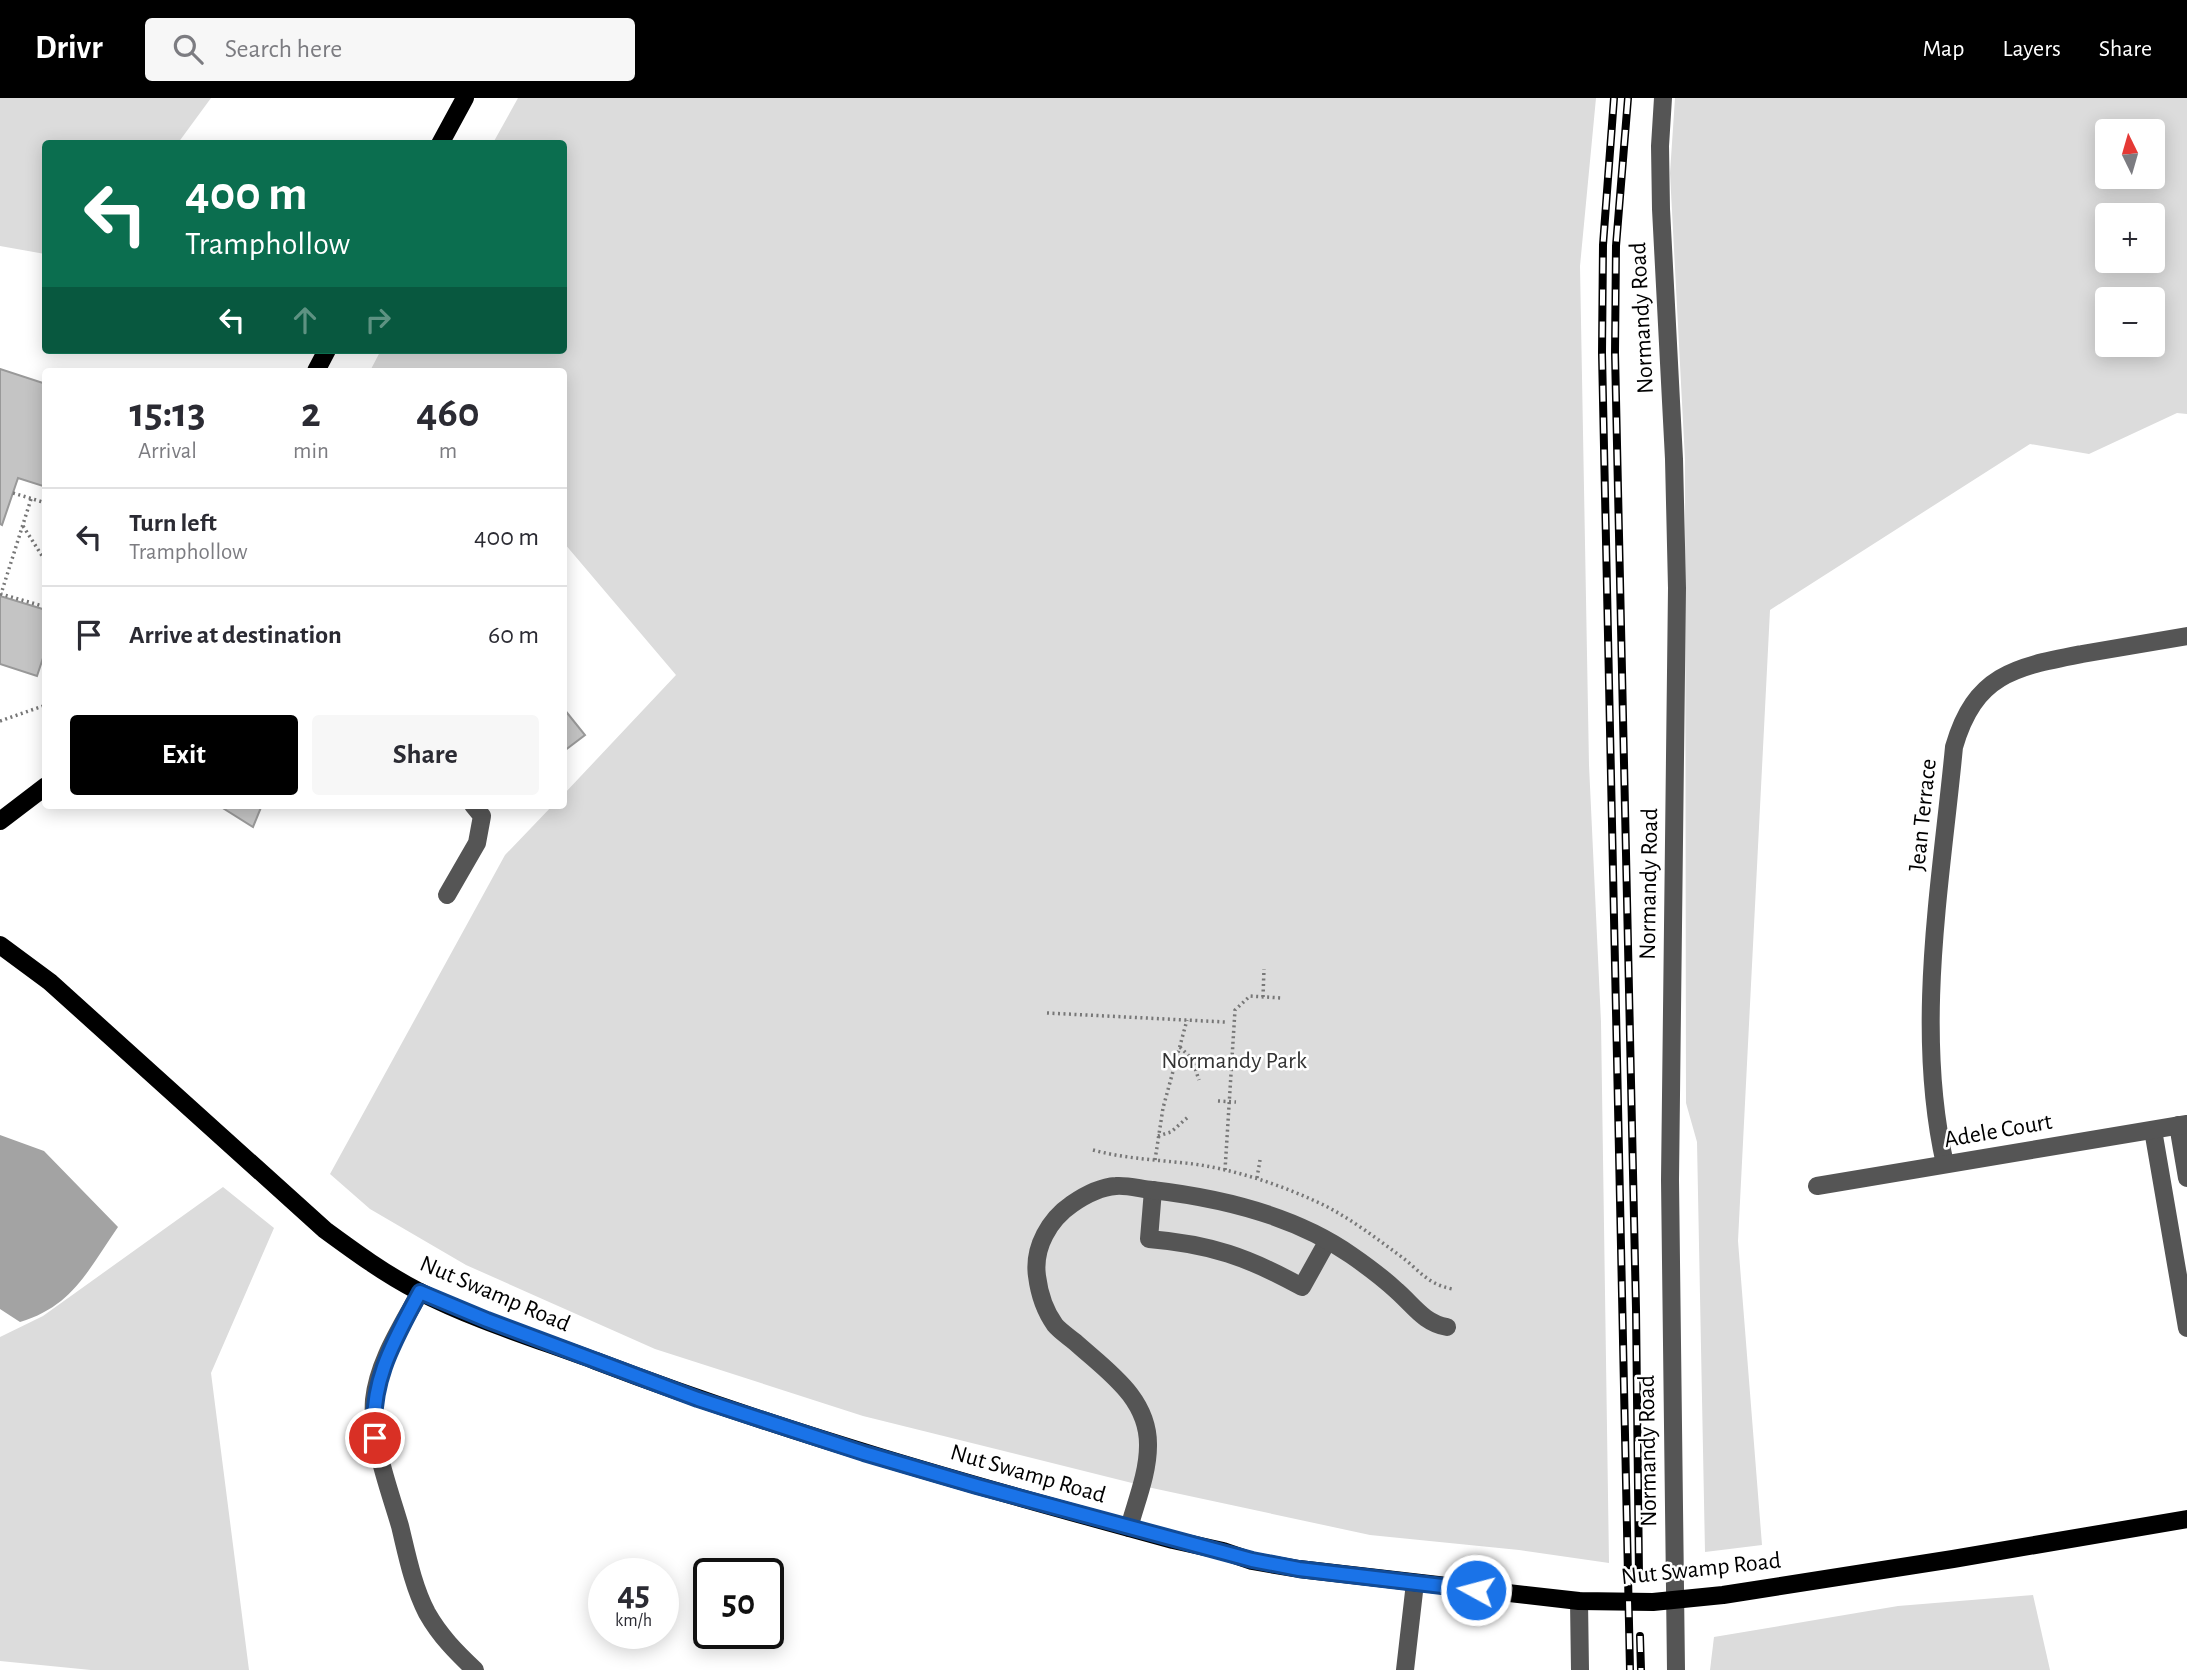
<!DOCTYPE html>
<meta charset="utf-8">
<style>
body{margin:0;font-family:"Alegreya Sans",sans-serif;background:#f7f7f7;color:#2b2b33;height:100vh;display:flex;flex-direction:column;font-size:26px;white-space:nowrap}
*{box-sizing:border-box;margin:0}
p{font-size:23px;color:#7c7c81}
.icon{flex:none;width:38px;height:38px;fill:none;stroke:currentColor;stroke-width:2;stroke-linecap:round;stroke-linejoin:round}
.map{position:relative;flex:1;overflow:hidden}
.sheet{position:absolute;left:42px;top:270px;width:525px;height:441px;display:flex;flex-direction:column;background:#fff;border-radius:7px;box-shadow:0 4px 18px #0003}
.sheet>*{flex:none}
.guide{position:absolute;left:42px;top:42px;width:525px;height:214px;border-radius:7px;box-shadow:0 4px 18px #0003;background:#0b6e4f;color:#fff;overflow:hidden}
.needle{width:46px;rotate:355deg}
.buttons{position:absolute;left:2095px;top:21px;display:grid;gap:14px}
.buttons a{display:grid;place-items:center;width:70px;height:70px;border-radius:7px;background:#fff;box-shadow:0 4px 18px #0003;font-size:35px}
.speed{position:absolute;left:588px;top:1460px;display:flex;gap:14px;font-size:35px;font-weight:700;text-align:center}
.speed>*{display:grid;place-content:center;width:91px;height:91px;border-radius:50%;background:#fff;box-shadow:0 4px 18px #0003;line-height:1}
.speed small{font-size:18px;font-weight:400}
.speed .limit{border:4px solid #111;border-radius:10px;background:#fff;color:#111}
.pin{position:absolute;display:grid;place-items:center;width:60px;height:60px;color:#fff;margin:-30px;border:4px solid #fff;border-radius:50%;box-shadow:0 2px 7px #0007}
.me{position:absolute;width:77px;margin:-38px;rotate:277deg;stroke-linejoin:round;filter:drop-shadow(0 0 5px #0008)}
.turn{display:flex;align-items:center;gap:24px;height:147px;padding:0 28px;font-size:32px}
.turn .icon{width:91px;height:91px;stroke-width:2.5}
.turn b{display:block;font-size:49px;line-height:60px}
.lanes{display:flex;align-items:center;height:66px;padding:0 28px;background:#0003;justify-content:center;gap:35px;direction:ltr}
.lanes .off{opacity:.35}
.eta{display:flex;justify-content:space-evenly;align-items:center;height:119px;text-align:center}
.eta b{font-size:42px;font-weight:700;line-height:49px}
.action{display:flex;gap:14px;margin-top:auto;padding:14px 28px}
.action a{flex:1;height:80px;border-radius:7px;background:#000;color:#fff;font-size:28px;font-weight:700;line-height:80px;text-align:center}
.action a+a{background:#f7f7f7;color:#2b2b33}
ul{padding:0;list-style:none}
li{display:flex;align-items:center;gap:21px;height:98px;padding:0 28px;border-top:2px solid #e1e1e2}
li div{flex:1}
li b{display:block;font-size:26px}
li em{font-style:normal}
header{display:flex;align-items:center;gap:42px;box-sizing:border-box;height:98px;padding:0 35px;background:#000;color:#fff}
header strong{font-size:33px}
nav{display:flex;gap:38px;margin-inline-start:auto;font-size:24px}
.search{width:490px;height:63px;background:#f7f7f7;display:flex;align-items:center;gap:18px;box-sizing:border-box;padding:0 24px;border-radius:7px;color:#7c7c81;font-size:26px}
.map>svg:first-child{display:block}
.green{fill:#dcdcdc;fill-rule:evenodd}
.water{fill:#a3a3a3}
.building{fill:#c4c4c4;stroke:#999;stroke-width:2}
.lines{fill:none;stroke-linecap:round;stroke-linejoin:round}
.path{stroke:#777;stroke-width:3.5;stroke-dasharray:2 3.5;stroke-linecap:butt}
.minor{stroke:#555;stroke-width:18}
.major{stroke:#000;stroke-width:18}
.rail-casing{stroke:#000;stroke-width:8}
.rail{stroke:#fff;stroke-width:5;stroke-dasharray:16;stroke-linecap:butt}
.route-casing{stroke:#114b97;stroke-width:18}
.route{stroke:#1a73e8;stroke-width:12}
.labels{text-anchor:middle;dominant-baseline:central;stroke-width:5;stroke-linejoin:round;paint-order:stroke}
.street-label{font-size:24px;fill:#000;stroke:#fff}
.park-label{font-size:24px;fill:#333;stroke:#fff}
</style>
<header>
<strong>Drivr</strong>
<div class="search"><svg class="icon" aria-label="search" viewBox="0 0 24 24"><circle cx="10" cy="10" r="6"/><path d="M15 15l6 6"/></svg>Search here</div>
<nav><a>Map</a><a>Layers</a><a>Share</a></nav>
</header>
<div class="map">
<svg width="2187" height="1572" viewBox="0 0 2187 1572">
<rect width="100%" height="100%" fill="#fff"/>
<!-- green -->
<g class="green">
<path d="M0 0H211L178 45 46 46 45 156 0 148Z"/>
<path d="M518 0H1596L1580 168 1589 667 1601 924 1609 1465 1519 1452 1370 1437 1152 1390 863 1318 655 1251 466 1167 370 1111 330 1076 505 757 553 707H564V696L676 577 564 445V273H370L381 252H564V46L493 45Z"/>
<path d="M1675 0H2187V316L2177 315 2089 356 2030 346 1770 512 1738 1143 1762 1447 1705 1454 1697 1044 1686 1005 1685 362 1670 75ZM2107 33H2152V79H2107ZM2107 117H2152V163H2107ZM2107 201H2152V247H2107Z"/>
<path d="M223 1089 274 1130 211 1275 249 1572H91L0 1563V1239L43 1218Z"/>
<path d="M2033 1497 2050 1572H1710L1714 1539 1898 1508Z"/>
</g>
<!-- water -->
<path class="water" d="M0 1037 44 1053 118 1129C88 1172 73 1208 20 1224L0 1211Z"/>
<!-- building -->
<g class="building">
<path d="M0 271 46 286V389L18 380 2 427 0 426Z"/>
<path d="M0 498 46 512V551L37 578 0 566Z"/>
<path d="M564 611 585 637 564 653Z"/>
<path d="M218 707H262L253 729Z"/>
</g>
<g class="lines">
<!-- path -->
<g class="path">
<path d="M13 395 46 405"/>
<path d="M31 401 1 496 46 509"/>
<path d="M23 428 46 464"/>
<path d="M0 623 46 607"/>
<path d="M1263 899 1264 871"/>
<path d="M1047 915 1225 924"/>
<path d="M1180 949 1192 961 1199 982"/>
<path d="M1218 1003 1236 1004"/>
<path d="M1158 1038 1171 1034 1188 1019"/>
<path d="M1093 1052C1126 1061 1160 1062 1194 1066 1235 1072 1275 1085 1313 1102 1343 1115 1372 1137 1399 1157 1420 1172 1425 1185 1452 1191"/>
<path d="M1155 1062 1163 1010 1187 922"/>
<path d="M1225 1072 1235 912 1250 898 1281 900"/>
<path d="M1257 1080 1260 1062"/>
</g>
<!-- minor -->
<g class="minor">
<path d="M1663 0 1660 48 1661 111 1674 361 1677 490 1670 1082 1676 1572"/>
<path d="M447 797 477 745 482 718 473 707"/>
<path d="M2178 1027 2187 1080"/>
<path d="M2153 1032 2187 1230"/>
<path d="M1945 1066C1914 930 1941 786 1954 649 1975 576 2015 569 2082 556 2117 550 2152 544 2187 538"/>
<path d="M1817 1088 2187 1026"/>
<path d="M1153 1092 1149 1141C1210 1146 1248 1159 1302 1189L1327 1144"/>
<path d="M420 1194C402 1228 378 1263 374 1302 371 1345 388 1387 400 1428 407 1457 413 1488 427 1515 440 1538 456 1554 475 1572"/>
<path d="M1129 1430C1136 1404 1148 1375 1148 1348 1149 1300 1107 1273 1075 1244 1069 1239 1060 1233 1055 1227 1045 1213 1039 1194 1037 1178 1033 1149 1050 1121 1072 1106 1085 1097 1100 1089 1116 1088 1127 1087 1141 1091 1152 1092 1221 1100 1294 1117 1351 1157 1367 1168 1383 1180 1397 1193 1414 1208 1424 1225 1447 1229"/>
<path d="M1579 1503 1580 1572"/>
<path d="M1405 1572 1415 1485"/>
</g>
<!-- major -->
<g class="major">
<path d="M440 46 465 0"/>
<path d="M316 273 327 252"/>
<path d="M0 723 46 688"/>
<path d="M0 847 50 884 325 1132C355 1154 385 1176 418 1193 474 1222 537 1241 596 1263 784 1335 978 1389 1173 1442L1223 1453 1252 1463 1299 1471 1579 1503 1653 1504 1723 1497 1953 1461 2187 1421"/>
</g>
<!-- rail casing -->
<g class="rail-casing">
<g id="rail">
<path d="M1614 0 1603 147 1602 255 1630 1572"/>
<path d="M1628 0 1616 148 1615 255 1636 1211 1639 1478"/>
<path d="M1640 1538 1641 1572"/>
</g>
</g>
<!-- rail -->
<use href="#rail" class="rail"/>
</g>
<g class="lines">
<!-- route casing -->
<g class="route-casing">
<path id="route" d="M375 1340C369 1284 395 1241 420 1194L487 1222 698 1301 864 1355 977 1388 1252 1462 1299 1471 1476 1492"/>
</g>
<!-- route -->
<use href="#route" class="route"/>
</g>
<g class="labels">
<!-- street labels -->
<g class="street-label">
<text transform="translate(1642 220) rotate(-93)">Normandy Road</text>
<text transform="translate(1923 717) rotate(-84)">Jean Terrace</text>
<text transform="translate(1649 786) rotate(-89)">Normandy Road</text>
<text transform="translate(1998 1033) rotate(-10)">Adele Court</text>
<text transform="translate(495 1196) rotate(23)">Nut Swamp Road</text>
<text transform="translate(1648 1353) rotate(-91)">Normandy Road</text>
<text transform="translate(1028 1376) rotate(16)">Nut Swamp Road</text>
<text transform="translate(1701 1471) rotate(-6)">Nut Swamp Road</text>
</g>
<!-- park labels -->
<g class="park-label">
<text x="1234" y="963">Normandy Park</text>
</g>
</g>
</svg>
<div class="buttons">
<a><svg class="needle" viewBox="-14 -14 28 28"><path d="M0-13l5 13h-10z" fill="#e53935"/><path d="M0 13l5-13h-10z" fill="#7c7c81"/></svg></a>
<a>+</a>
<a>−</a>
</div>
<div class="speed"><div>45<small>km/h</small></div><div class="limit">50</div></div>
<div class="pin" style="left:375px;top:1340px;background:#d93025"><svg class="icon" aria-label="arrive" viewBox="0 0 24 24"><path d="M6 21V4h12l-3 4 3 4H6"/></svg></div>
<svg class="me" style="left:1476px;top:1492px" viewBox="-20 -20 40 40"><circle r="17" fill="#1a73e8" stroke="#fff" stroke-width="3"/><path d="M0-11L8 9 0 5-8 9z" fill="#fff"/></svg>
<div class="guide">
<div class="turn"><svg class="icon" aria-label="left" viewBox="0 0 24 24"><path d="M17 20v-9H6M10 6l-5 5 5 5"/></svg><div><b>400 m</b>Tramphollow</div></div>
<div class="lanes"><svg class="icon" aria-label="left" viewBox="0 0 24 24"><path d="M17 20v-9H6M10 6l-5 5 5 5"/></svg><svg class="icon off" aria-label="ahead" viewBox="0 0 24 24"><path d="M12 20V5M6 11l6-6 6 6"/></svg><svg class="icon off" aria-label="right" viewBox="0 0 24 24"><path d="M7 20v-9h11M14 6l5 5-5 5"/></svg></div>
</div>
<section class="sheet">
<div class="eta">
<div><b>15:13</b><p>Arrival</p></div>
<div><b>2</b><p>min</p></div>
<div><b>460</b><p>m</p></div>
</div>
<ul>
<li><svg class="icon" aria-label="left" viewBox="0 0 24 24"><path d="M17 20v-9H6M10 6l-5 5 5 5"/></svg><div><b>Turn left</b><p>Tramphollow</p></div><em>400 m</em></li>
<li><svg class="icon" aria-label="arrive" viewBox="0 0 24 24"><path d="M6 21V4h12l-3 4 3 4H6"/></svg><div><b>Arrive at destination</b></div><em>60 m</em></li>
</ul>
<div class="action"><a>Exit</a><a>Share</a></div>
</section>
</div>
